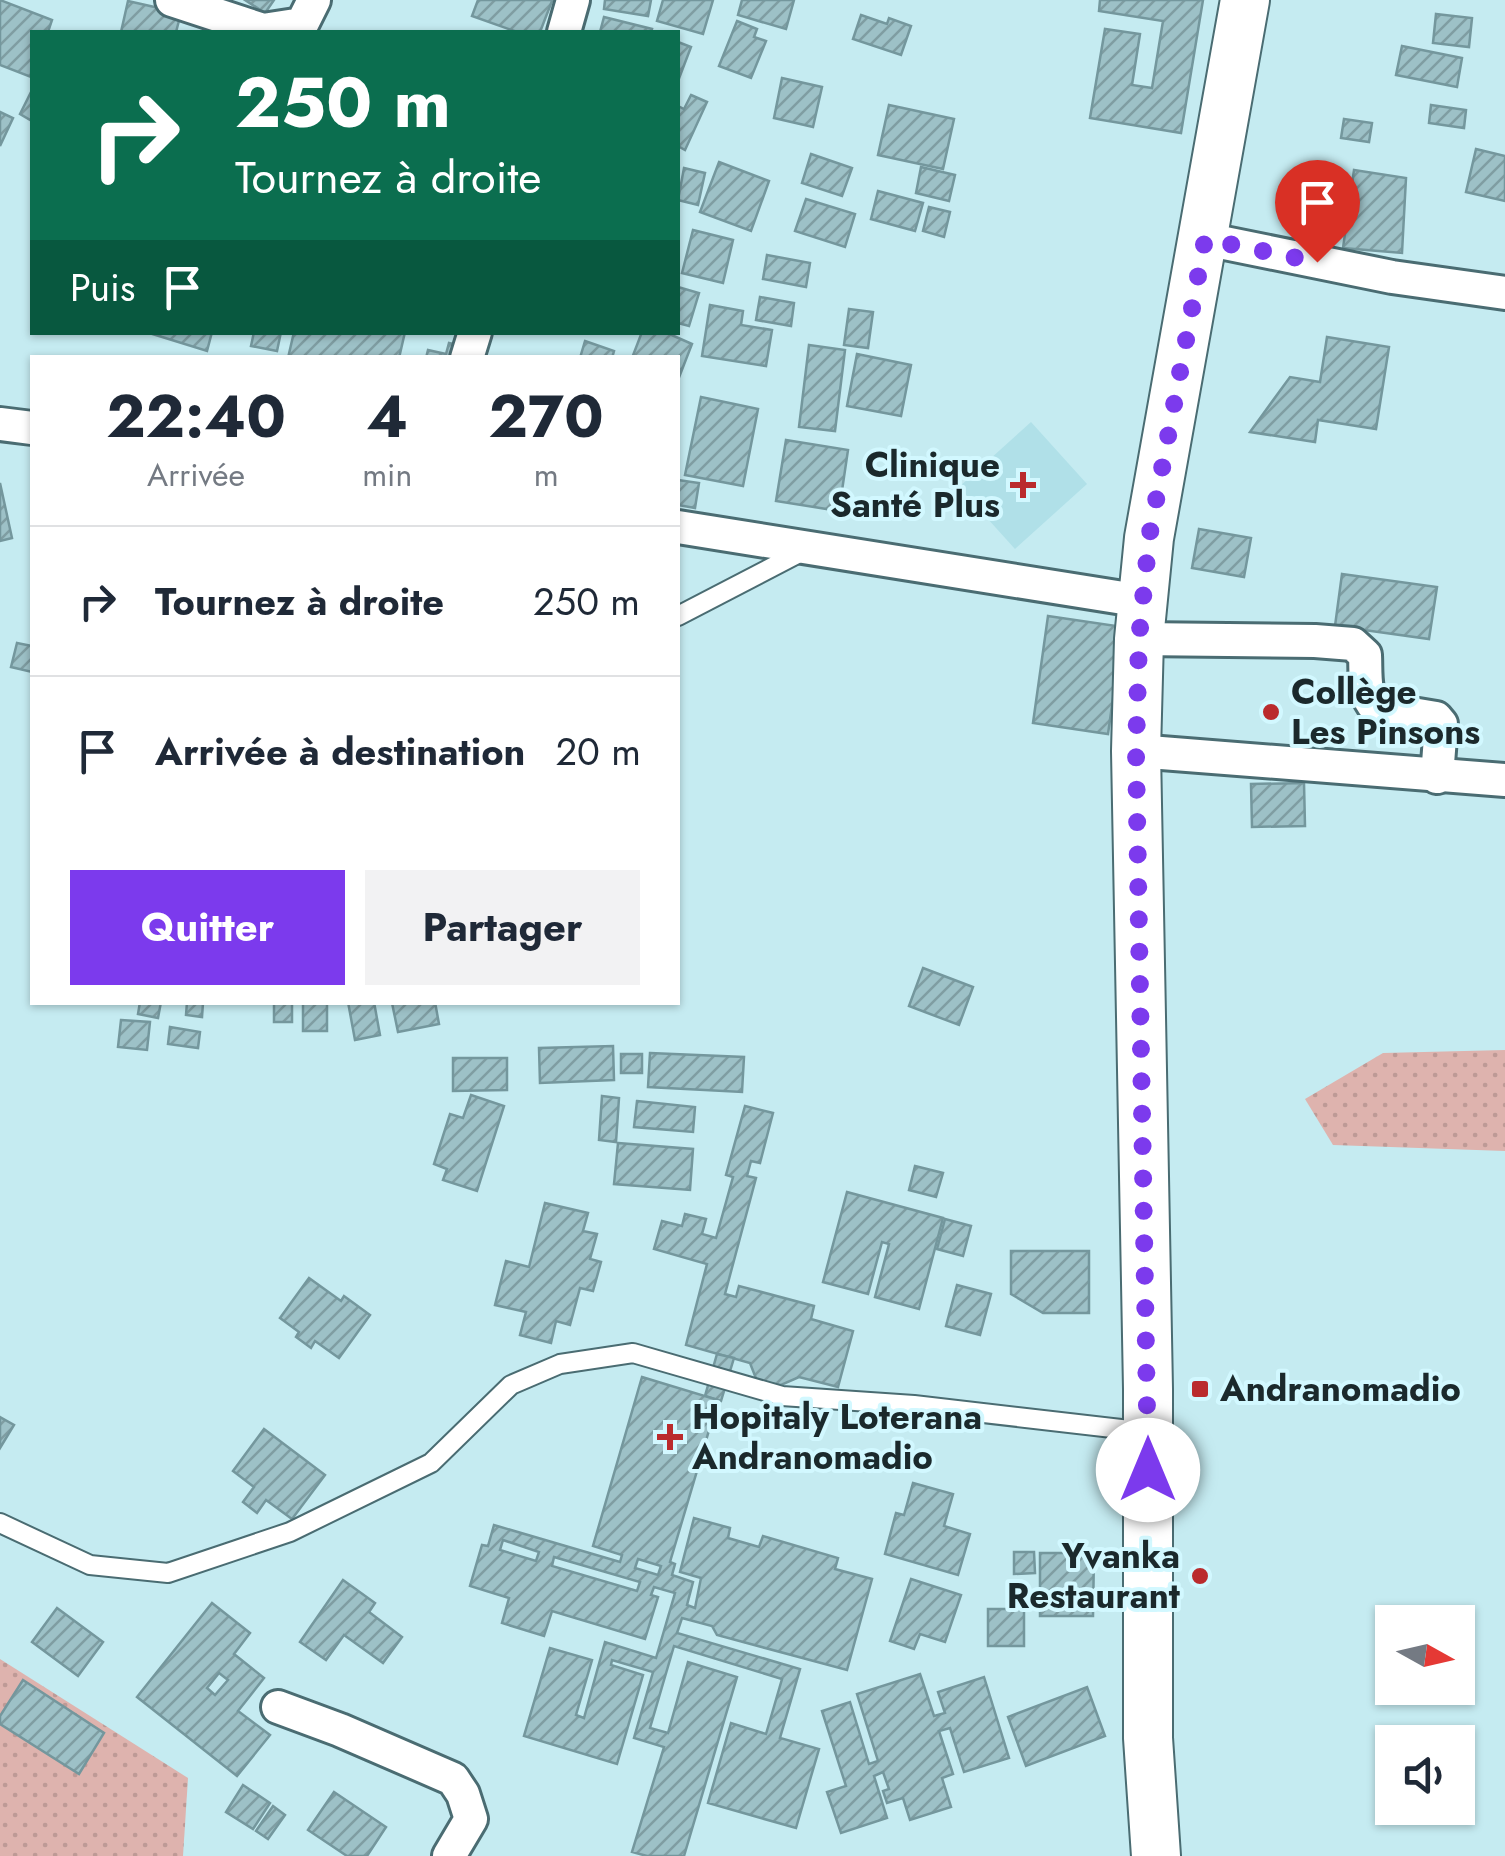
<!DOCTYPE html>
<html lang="fr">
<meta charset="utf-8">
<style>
body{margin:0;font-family:Jost,sans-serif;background:#f2f2f3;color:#1f2937;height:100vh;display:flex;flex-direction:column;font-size:38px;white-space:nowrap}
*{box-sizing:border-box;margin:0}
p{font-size:32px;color:#747a83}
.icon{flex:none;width:55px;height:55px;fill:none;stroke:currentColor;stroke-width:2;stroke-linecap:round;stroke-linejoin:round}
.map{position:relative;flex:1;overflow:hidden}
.details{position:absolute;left:30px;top:355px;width:650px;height:650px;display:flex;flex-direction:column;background:#fff;border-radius:0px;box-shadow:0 2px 8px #0004}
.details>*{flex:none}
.top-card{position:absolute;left:30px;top:30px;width:650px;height:305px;border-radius:0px;box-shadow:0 2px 8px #0004;background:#0b6e4f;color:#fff;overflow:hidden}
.needle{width:65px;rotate:98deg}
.buttons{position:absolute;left:1375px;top:1605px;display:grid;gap:20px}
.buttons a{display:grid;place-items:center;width:100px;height:100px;border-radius:0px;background:#fff;box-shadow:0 2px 8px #0004;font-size:50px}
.pin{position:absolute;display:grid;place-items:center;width:85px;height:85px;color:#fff;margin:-102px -42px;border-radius:50% 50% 50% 0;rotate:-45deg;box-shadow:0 0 10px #0007}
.pin .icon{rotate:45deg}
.me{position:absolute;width:110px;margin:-55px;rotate:0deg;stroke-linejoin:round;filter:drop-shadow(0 0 8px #0008)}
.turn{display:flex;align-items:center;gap:35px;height:210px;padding:0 40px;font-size:45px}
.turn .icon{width:130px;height:130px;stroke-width:2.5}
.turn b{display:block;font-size:70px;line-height:85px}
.then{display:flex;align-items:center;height:95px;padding:0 40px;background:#0003;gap:20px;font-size:38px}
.eta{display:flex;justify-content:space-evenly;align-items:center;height:170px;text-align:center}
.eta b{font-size:60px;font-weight:700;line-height:70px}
.cta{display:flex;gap:20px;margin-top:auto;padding:20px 40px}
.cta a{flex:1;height:115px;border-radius:0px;background:#7c3aed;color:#fff;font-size:40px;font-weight:700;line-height:115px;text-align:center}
.cta a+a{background:#f2f2f3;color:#1f2937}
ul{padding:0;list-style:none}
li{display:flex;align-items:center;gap:30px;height:150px;padding:0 40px;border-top:2px solid #e0e1e3}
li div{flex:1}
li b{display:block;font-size:38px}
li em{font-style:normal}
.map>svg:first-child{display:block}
.built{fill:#b0e0e8}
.grass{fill:url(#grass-dots)}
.building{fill:url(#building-hatch);stroke:#74979d;stroke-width:2.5;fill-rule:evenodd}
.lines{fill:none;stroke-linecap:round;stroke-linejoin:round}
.lane-casing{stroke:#4a6c72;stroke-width:22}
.street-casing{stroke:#4a6c72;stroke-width:38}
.secondary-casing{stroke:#4a6c72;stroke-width:52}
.lane{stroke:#fff;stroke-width:18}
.street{stroke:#fff;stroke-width:32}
.secondary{stroke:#fff;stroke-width:48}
.route{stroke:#7c3aed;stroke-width:18;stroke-dasharray:0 32.4}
.poi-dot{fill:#ba2b2d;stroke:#d2f8ff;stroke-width:4}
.labels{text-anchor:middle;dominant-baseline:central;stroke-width:8;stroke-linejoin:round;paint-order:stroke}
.poi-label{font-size:35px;font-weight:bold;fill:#1b292c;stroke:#d2f8ff;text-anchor:start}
</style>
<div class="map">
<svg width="1505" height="1856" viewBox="0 0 1505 1856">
<defs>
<pattern id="grass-dots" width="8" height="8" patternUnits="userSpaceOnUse" patternTransform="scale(2.5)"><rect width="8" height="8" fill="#deb3ae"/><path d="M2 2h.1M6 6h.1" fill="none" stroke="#be9a96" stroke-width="1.8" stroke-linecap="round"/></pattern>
<pattern id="building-hatch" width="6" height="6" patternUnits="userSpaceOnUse" patternTransform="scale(2.5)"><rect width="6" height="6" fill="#9dc1c7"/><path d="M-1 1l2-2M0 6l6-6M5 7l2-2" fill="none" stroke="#7f9da2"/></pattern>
</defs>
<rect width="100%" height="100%" fill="#c5ebf1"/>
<!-- built -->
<path class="built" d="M1031 422 1087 484 1015 549 959 487Z"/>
<!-- grass -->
<g class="grass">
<path d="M1505 1050V1151L1333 1145 1305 1099 1383 1053Z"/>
<path d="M0 1659 188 1778 183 1856H0Z"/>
</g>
<!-- building -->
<g class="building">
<path d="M0 0 52 20 48 32H32L31 77 0 65Z"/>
<path d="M245 0H274L265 13Z"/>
<path d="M478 0H550L552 1 540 32H517L472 16Z"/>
<path d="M605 0H651L648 16 604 9Z"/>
<path d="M663 0H713L703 34 657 21Z"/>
<path d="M742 0H794L786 29 738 15Z"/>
<path d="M1100 0H1203L1181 133 1090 118 1105 29 1140 34 1132 85 1152 88 1163 21 1099 11Z"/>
<path d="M128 1 181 13 176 32H121Z"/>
<path d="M1436 14 1472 18 1469 47 1433 43Z"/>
<path d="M861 15 887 24 889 18 911 26 901 55 853 39Z"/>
<path d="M604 17 652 29 651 32H600Z"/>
<path d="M737 21 757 29 754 37 766 41 751 78 719 66Z"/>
<path d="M678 42 691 47 678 81Z"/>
<path d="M1402 46 1462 58 1457 87 1396 75Z"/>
<path d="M782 78 822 87 813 127 774 118Z"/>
<path d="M32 90V121L20 114Z"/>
<path d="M691 95 707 102 685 150 678 146V106L684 109Z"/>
<path d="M889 105 954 119 943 169 878 155Z"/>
<path d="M1431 105 1466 110 1464 128 1429 123Z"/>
<path d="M0 112 13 118 0 146Z"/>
<path d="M1344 119 1372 123 1369 142 1341 138Z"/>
<path d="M1476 149 1505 156V201L1466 192Z"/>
<path d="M811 154 852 168 842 196 802 183Z"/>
<path d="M719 162 769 181 751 231 700 212Z"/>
<path d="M921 167 955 175 949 201 916 193Z"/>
<path d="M684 168 705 173 698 205 678 200Z"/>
<path d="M1354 170 1406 178 1402 253 1343 248Z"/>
<path d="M878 191 923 203 915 231 871 219Z"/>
<path d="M806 199 855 214 845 247 795 231Z"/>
<path d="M929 207 950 212 944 237 923 231Z"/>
<path d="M693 230 733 240 723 283 682 273Z"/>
<path d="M767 255 810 263 806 287 763 279Z"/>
<path d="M678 287 699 293 689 326 678 323Z"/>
<path d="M760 297 794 303 791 326 756 320Z"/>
<path d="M710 305 743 311 741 325 772 330 766 366 702 356Z"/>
<path d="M849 309 873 312 868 348 844 345Z"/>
<path d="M146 332H212L207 351Z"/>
<path d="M254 332H281L277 351 251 346Z"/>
<path d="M294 332H405L399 358H288Z"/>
<path d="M642 332H665L692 344 678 380V358H632Z"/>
<path d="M1327 337 1389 347 1376 429 1318 420 1315 442 1250 432 1290 377 1320 382Z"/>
<path d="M585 341 614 351 612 358H580Z"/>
<path d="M449 343 463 346 461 358H426L428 350 446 354Z"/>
<path d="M809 345 845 350 835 431 799 427Z"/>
<path d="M857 354 911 365 901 416 847 406Z"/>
<path d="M701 397 758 409 743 486 685 475Z"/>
<path d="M786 440 848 450 839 511 776 501Z"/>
<path d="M678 480 699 483 695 508 678 505Z"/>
<path d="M0 483 12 538 0 541Z"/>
<path d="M1199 529 1251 538 1244 577 1192 568Z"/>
<path d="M1342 574 1437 587 1429 639 1335 626Z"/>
<path d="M1048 616 1123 627 1108 734 1033 723Z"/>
<path d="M17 643 32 646V672L11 667Z"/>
<path d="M1304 783 1305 826 1252 827 1251 784Z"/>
<path d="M923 968 973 987 959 1025 909 1006Z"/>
<path d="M140 1002H161L158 1018 138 1014Z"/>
<path d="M187 1002 203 1003 202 1017 186 1015Z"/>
<rect x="274" y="1002" width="18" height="20"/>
<rect x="303" y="1002" width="24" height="29"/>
<path d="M348 1002H374L380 1035 355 1040Z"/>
<path d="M435 1002 439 1024 398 1032 392 1003Z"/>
<path d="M121 1020 150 1022 147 1050 118 1047Z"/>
<path d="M170 1027 200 1032 198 1048 168 1044Z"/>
<path d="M613 1046 614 1080 540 1083 539 1048Z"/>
<path d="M650 1053 744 1057 742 1092 648 1087Z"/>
<rect x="621" y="1054" width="21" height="19"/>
<path d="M453 1058H507V1090L453 1091Z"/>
<path d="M471 1095 504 1106 477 1191 443 1180 447 1169 434 1164 450 1114 463 1118Z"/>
<path d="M602 1096 619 1098 616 1142 599 1140Z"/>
<path d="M637 1101 695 1107 693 1132 634 1127Z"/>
<path d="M745 1106 773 1113 760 1163 751 1161 747 1176 756 1178 725 1294 736 1297 739 1286 814 1306 811 1319 853 1331 838 1387 799 1377 781 1385 757 1381 750 1363 686 1345 707 1264 654 1249 662 1221 682 1226 685 1214 706 1219 702 1234 716 1238 733 1177 726 1175Z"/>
<path d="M618 1143 693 1149 690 1190 614 1184Z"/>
<path d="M915 1166 943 1173 936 1197 909 1190Z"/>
<path d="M847 1192 943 1218 919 1309 875 1297 889 1244 882 1242 868 1294 823 1282Z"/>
<path d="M545 1203 588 1213 583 1231 597 1234 590 1259 601 1262 593 1291 580 1288 570 1325 556 1321 551 1343 520 1335 526 1312 495 1305 506 1261 529 1267Z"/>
<path d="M945 1219 971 1226 963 1256 937 1249Z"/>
<path d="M1011 1251H1089V1313H1043L1011 1294Z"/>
<path d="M309 1278 341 1301 344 1296 370 1315 339 1358 315 1341 311 1348 296 1337 299 1332 280 1318Z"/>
<path d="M957 1285 991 1294 980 1335 946 1326Z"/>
<path d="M717 1354 734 1358 721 1401 705 1396Z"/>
<path d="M642 1377 718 1400 670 1562 675 1564 672 1575 693 1582 687 1605 695 1608 701 1578 680 1572 694 1518 730 1528 728 1538 759 1547 763 1536 838 1558 835 1569 872 1579 847 1670 717 1635 712 1626 682 1618 677 1633 800 1669 780 1738 819 1749 796 1828 708 1803 731 1723 766 1734 782 1679 674 1646 650 1728 668 1733 688 1662 737 1677 684 1856H647L632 1852 664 1747 634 1738 653 1672 612 1660 611 1665 643 1675 617 1764 524 1736 550 1648 592 1660 576 1715 584 1718 605 1642 656 1658 675 1593 654 1587 651 1595 658 1597 645 1639 552 1611 544 1636 502 1623 509 1598 470 1586 482 1545 488 1546 494 1525 620 1562 622 1555 593 1546ZM503 1540 539 1552 536 1561 500 1550ZM554 1557 640 1582 637 1591 552 1566ZM638 1559 661 1566 658 1575 635 1568Z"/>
<path d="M0 1417 14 1425 0 1448Z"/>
<path d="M264 1429 325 1475 292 1519 266 1500 257 1513 243 1502 254 1487 233 1471Z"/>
<path d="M913 1483 953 1494 944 1526 970 1534 958 1575 885 1554 896 1513 904 1515Z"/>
<path d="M1014 1552H1034L1035 1573 1014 1574Z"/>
<path d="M1040 1553H1094L1093 1616H1040Z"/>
<path d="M911 1579 961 1595 945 1642 920 1634 914 1649 890 1641Z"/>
<path d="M343 1580 375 1603 369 1612 402 1637 383 1663 344 1635 326 1660 300 1642Z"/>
<path d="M212 1603 250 1633 234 1654 264 1678 238 1711 270 1735 237 1776 137 1697ZM219 1673 228 1680 215 1695 207 1688Z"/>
<path d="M57 1608 103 1642 78 1676 32 1642Z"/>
<rect x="988" y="1609" width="36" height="37"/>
<path d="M920 1674 934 1716 945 1713 938 1692 984 1677 1009 1758 964 1772 950 1728 939 1731 953 1774 942 1778 951 1807 910 1820 903 1798 887 1803 883 1791 889 1789 883 1772 874 1776 887 1818 841 1833 827 1792 846 1786 822 1711 850 1702 869 1764 878 1761 857 1694Z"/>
<path d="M23 1680 104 1733 79 1774 0 1724V1716Z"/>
<path d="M1087 1687 1105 1736 1026 1766 1008 1717Z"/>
<path d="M243 1785 270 1803 253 1829 226 1812Z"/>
<path d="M334 1792 386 1827 367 1856H347L308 1830Z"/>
<path d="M273 1806 285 1815 268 1839 256 1831Z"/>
</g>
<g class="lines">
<!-- lane casing -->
<g class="lane-casing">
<g id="lane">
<path d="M678 616 803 551"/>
<path d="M0 1523 90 1565 168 1573 290 1532 431 1463 511 1385 560 1364 633 1353 782 1396 914 1405 1147 1432"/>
</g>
</g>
<!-- street casing -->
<g class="street-casing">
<g id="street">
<path d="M172 0 263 30 302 24 314 0"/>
<path d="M564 32 573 0"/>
<path d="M1205 239 1392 277 1505 293"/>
<path d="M467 358 475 332"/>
<path d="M0 424 32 428"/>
<path d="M678 527 1142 601"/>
<path d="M1139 639 1315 641 1353 644 1365 655C1366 672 1363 696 1376 708L1436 718 1441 724 1437 777"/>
<path d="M1136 751 1505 780"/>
<path d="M278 1707 340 1730 453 1779 463 1794 471 1819 449 1856"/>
</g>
</g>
<!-- secondary casing -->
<g class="secondary-casing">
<path id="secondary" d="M1156 1856 1148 1738V1389L1136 751 1139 639 1149 538 1245 0"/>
</g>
<!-- lane -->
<use href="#lane" class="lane"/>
<!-- street -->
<use href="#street" class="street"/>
<!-- secondary -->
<use href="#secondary" class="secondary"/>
</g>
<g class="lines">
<!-- route -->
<path class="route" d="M1148 1470 1136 752 1139 639 1149 538 1205 239 1317 262"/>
</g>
<!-- markers -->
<g class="poi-dot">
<path d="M1018 470h10v10h10v10h-10v10h-10v-10h-10v-10h10z"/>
<circle cx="1271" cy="712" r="10"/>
<rect x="1190" y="1379" width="20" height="20" rx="5"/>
<path d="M665 1422h10v10h10v10h-10v10h-10v-10h-10v-10h10z"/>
<circle cx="1200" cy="1576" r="10"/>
</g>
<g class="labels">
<!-- poi labels -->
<g class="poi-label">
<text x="1000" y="465" text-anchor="end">Clinique<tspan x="1000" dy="40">Santé Plus</tspan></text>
<text x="1291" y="692">Collège<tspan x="1291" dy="40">Les Pinsons</tspan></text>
<text x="1220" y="1389">Andranomadio</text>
<text x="692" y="1417">Hopitaly Loterana<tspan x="692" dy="40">Andranomadio</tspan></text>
<text x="1180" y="1556" text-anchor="end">Yvanka<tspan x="1180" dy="40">Restaurant</tspan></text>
</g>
</g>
</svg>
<div class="buttons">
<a><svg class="needle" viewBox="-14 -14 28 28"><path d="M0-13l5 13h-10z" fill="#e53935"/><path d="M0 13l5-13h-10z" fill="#747a83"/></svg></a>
<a><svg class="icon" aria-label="sound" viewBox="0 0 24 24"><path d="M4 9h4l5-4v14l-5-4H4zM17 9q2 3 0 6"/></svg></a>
</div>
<div class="pin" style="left:1317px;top:262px;background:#d93025"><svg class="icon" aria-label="arrive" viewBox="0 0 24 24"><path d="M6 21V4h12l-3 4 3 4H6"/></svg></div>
<svg class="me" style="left:1148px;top:1470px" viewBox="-20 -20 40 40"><circle r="19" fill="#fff"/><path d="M0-13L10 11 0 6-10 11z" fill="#7c3aed"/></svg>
<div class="top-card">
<div class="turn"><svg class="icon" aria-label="right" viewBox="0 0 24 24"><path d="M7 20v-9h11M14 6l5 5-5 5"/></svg><div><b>250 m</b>Tournez à droite</div></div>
<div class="then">Puis<svg class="icon" aria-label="arrive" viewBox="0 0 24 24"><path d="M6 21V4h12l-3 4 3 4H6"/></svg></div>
</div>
<section class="details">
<div class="eta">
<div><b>22:40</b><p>Arrivée</p></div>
<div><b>4</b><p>min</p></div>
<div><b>270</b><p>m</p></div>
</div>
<ul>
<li><svg class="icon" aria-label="right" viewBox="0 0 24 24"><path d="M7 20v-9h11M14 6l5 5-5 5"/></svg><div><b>Tournez à droite</b></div><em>250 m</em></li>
<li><svg class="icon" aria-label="arrive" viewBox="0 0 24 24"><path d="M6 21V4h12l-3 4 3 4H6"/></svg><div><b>Arrivée à destination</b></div><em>20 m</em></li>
</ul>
<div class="cta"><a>Quitter</a><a>Partager</a></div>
</section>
</div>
